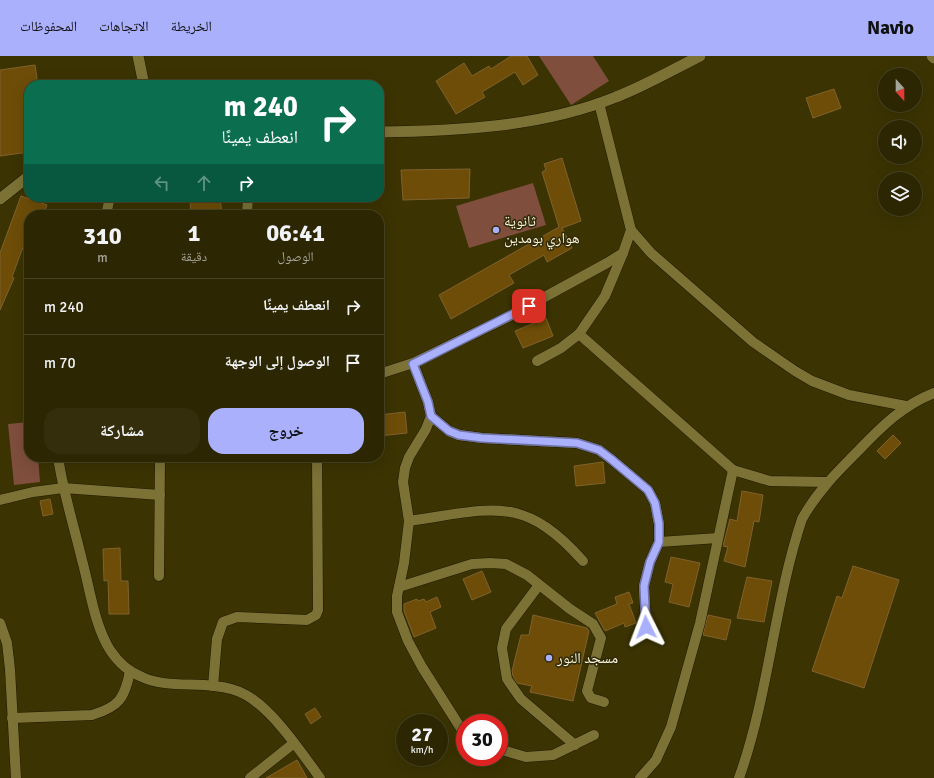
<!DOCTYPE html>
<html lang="ar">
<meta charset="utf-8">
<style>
body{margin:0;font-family:Signika,"Noto Naskh Arabic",sans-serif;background:#342e0c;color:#f1f3f6;direction:rtl;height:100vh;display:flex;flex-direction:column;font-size:15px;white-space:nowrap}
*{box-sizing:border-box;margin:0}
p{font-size:13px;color:#a6a599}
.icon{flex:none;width:22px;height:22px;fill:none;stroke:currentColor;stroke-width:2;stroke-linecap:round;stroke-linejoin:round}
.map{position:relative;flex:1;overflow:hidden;direction:ltr}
.sheet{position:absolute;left:24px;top:154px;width:360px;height:252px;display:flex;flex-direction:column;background:#2c2602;border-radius:16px;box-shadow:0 4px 16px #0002,0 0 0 1px #484324;direction:rtl}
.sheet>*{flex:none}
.hud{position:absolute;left:24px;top:24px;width:360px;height:122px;border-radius:16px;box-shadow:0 4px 16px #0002,0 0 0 1px #484324;direction:rtl;background:#0b6e4f;color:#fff;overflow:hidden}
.needle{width:26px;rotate:159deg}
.controls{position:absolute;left:878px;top:12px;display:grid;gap:8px}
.controls a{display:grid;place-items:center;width:44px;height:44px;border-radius:50%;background:#2c2602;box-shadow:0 4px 16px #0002,0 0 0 1px #484324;font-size:20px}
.speed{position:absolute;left:396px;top:658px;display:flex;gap:8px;font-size:20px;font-weight:700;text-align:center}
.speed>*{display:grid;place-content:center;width:52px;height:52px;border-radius:50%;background:#2c2602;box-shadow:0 4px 16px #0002,0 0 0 1px #484324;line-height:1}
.speed small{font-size:10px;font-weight:400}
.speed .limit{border:6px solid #d22;background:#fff;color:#111}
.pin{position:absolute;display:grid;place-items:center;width:34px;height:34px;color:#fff;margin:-17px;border-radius:8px;box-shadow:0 2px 6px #0006}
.me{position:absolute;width:44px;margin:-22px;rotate:357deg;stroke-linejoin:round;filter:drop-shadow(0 0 3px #0008)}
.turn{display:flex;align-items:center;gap:14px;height:84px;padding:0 20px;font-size:18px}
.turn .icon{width:52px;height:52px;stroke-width:2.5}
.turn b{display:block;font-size:28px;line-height:34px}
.lanes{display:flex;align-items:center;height:38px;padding:0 20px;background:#0003;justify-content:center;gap:20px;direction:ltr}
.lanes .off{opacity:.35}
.eta{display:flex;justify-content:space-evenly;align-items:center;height:68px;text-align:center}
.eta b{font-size:24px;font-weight:700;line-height:28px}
.cta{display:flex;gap:8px;margin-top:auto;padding:8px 20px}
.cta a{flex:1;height:46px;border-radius:16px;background:#aab0fc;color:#111;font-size:16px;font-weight:700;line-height:46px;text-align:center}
.cta a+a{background:#342e0c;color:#f1f3f6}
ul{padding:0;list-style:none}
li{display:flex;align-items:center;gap:12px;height:56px;padding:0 20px;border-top:1px solid #484324}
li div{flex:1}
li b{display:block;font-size:15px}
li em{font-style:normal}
header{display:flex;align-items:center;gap:24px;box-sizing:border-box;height:56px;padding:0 20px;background:#aab0fc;color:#111}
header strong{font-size:19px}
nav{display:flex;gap:22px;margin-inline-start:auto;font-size:14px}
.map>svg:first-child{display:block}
.green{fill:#7f4e3d}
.building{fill:#6d4d08;stroke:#80622c}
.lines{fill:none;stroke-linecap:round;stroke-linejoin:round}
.minor-casing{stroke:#201b00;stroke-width:11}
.tertiary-casing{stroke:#201b00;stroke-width:12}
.secondary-casing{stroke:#201b00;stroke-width:12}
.minor{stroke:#7c7236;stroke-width:10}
.tertiary{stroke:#7c7236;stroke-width:11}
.secondary{stroke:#7c7236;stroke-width:11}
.route-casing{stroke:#6e72a4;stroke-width:10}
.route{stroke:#aab0fc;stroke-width:7}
.poi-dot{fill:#aab0fc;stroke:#2f2909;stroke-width:1.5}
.labels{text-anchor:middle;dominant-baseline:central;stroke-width:3;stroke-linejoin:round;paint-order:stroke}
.poi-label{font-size:15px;fill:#faf6d7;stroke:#2f2909;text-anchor:start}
</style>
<header>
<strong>Navio</strong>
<nav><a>الخريطة</a><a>الاتجاهات</a><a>المحفوظات</a></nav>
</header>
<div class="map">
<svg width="934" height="722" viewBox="0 0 934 722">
<rect width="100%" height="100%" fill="#3b3302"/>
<!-- green -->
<g class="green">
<path d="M539 0H593L609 25 571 49Z"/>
<path d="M533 127 546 169 469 192 456 150Z"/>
<path d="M29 366V401H38L40 426 14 429 8 368Z"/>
</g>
<!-- building -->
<g class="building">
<path d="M511 0H527L538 19 523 29 515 16 482 36 485 41 456 58 436 25 464 7 472 20 489 10 491 13Z"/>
<path d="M35 9 38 29H29V96L0 100V14Z"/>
<path d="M834 33 841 52 813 62 806 42Z"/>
<path d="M562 102 581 165 562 172 572 192 547 206 544 199 509 219 514 227 451 263 439 239 559 171 542 116 546 114 544 108Z"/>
<path d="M470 113 469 142 403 144 401 114Z"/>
<path d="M21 140 47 149 43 159H29V193L23 191 12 221 14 222 0 254V197Z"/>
<path d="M220 141 222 159H191L190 144Z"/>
<path d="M546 262 553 280 523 292 515 275Z"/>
<path d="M405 356 407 377 379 380V359Z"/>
<path d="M893 379 901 387 885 403 877 395Z"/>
<path d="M603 406 605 427 576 430 574 410Z"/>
<path d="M742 435 763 439 759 466 754 465 745 511 724 505 728 491 723 490 730 463 737 465Z"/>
<path d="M50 443 53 458 43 460 40 445Z"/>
<path d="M120 492 121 525H128L129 558H109L108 524 104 525 103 493Z"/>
<path d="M671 501 700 507 689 551 669 546 673 528 665 526Z"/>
<path d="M853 510 899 524 864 632 812 615 837 540 842 542Z"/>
<path d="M482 515 491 536 472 544 463 523Z"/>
<path d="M747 521 772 525 764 566 737 562Z"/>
<path d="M629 536 633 547 629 548 636 567 625 571 624 567 605 575 595 557 617 548 615 541Z"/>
<path d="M437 541 441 551 430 556 436 572 414 581 404 555V548L417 543 418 545 424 543 426 546Z"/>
<path d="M533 559 587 572 589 575 573 645 530 636 532 630 517 627 513 620 512 615 521 579H529Z"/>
<path d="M708 559 731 564 726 584 703 579Z"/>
<path d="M315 652 321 661 311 668 305 658Z"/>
<path d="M297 704 307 722H266Z"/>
</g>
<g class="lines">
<!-- minor casing -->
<g class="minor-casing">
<g id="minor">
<path d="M599 47 631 174 651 197 753 286 795 315 812 325 849 339 906 350"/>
<path d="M106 159 110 141"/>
<path d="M247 159 248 141"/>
<path d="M623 197 605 240 579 278 733 414 770 425 827 426"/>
<path d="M537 305 561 292 579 278"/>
<path d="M379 318 413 307"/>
<path d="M431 360 449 375 459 379 482 382 577 387 599 394 611 403 648 434 655 447 659 468V486L650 506 644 530 646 571"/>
<path d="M58 401C63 436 74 470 82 504 90 533 94 568 110 594 118 606 129 616 142 621 163 631 191 627 214 630 225 631 236 633 246 639 274 655 301 696 320 722"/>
<path d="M0 444 33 436 63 432 160 439"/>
<path d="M409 465C489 454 522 436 583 505"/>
<path d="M659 486 718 482"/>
<path d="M159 520 160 401"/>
<path d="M539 529 506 573 502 592 507 623 521 643 575 689"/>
<path d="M399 531 472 508 490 507 506 508 527 519 570 553 593 568 601 582 587 635 591 642 604 646"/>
<path d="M0 567 7 587 10 613 16 722"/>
<path d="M213 630 217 583 223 566 237 561 307 564 316 559 318 554 317 401"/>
<path d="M12 662 92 659C119 651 125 642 130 615"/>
<path d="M465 674 460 671 422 611 408 585 397 556V540L404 507 409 465 403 426 405 412 409 401 426 373 431 360 428 346 413 307 506 262 607 207 623 197 631 174"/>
<path d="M499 693 526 701 553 699 594 679"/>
<path d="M250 722 294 687"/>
<path d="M640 722 656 704 671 671 700 567 733 414"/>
<path d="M739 722C769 638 774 547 802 463 817 436 837 416 859 394 881 371 903 349 934 337"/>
</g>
</g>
<!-- tertiary casing -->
<g class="tertiary-casing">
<g id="tertiary">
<path d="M138 0 144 29"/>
<path d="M379 76C457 75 542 71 616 41 645 30 672 14 700 0"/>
<path d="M0 143 29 120"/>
</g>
</g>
<!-- secondary casing -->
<g class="secondary-casing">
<path id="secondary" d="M932 0 934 2"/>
</g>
<!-- minor -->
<use href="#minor" class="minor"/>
<!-- tertiary -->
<use href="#tertiary" class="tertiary"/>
<!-- secondary -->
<use href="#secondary" class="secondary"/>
</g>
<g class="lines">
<!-- route casing -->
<g class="route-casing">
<path id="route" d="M529 250 413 308 428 346 431 360 449 375 459 379 482 382 577 387 599 394 611 403 648 434 655 447 659 468V486L650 506 644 530 646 571"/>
</g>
<!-- route -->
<use href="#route" class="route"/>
</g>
<!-- markers -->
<g class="poi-dot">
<circle cx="496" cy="174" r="4"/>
<circle cx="549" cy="602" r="4"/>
</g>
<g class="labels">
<!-- poi labels -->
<g class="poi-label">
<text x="504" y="165">ثانوية<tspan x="504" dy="17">هواري بومدين</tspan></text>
<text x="557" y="602">مسجد النور</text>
</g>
</g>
</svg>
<div class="controls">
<a><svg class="needle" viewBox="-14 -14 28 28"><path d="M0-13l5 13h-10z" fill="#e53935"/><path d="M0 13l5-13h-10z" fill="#a6a599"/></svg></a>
<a><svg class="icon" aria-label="sound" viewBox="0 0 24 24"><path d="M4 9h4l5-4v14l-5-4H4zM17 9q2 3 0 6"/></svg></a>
<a><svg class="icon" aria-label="layers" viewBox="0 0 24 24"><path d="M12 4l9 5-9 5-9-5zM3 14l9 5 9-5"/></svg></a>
</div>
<div class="speed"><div>27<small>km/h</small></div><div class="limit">30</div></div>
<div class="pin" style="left:529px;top:250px;background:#d93025"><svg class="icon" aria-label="arrive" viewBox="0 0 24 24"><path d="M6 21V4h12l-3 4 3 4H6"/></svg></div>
<svg class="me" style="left:646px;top:571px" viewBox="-20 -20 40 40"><path d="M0-17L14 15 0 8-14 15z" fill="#aab0fc" stroke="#fff" stroke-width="4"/></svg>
<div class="hud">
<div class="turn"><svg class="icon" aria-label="right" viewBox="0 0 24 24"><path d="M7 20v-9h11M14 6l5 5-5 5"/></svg><div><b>240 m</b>انعطف يمينًا</div></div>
<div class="lanes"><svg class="icon off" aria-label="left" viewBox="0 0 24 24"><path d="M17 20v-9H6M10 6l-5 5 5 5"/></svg><svg class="icon off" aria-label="ahead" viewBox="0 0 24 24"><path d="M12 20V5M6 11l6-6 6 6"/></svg><svg class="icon" aria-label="right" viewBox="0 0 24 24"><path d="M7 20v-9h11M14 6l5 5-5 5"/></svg></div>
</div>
<section class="sheet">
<div class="eta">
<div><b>06:41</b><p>الوصول</p></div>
<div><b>1</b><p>دقيقة</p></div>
<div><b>310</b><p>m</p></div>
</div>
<ul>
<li><svg class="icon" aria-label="right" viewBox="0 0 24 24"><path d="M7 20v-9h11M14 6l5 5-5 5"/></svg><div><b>انعطف يمينًا</b></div><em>240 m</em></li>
<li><svg class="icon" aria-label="arrive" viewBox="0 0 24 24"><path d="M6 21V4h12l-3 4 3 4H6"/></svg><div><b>الوصول إلى الوجهة</b></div><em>70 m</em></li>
</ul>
<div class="cta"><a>خروج</a><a>مشاركة</a></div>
</section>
</div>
